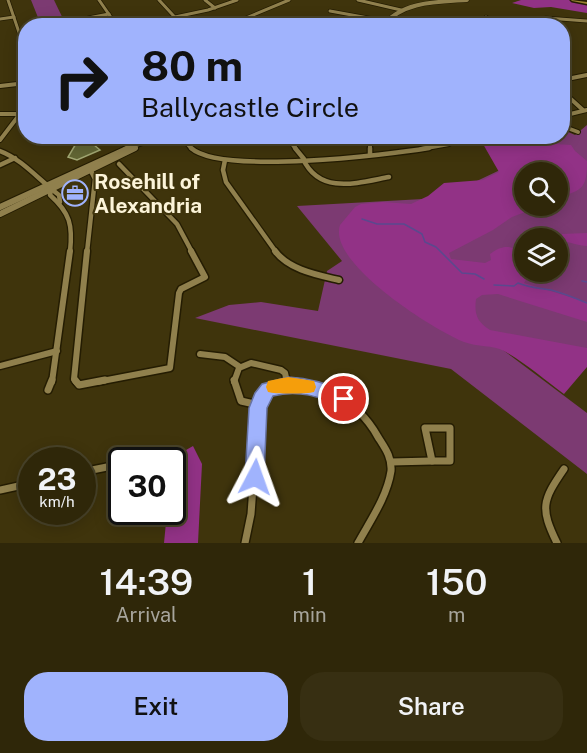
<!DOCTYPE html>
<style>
body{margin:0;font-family:"Public Sans",sans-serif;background:#372f12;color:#f1f3f6;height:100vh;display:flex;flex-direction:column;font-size:22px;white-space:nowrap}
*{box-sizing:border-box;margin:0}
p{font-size:20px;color:#a7a59c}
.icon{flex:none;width:33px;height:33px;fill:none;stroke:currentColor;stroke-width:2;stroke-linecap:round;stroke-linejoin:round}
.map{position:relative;height:543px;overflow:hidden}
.sheet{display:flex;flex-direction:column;background:#2f2709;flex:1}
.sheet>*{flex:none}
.guide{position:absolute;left:18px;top:18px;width:552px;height:126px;border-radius:24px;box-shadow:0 3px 15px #0003,0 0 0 2px #4a442a;background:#a0b3fd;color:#111;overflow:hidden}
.tools{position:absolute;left:514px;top:162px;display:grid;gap:12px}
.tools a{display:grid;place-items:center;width:54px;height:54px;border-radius:50%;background:#2f2709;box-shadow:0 3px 15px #0003,0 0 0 2px #4a442a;font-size:30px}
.speed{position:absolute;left:18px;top:447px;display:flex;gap:12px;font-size:30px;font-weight:700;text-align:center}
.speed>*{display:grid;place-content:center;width:78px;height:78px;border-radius:50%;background:#2f2709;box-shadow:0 3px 15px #0003,0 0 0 2px #4a442a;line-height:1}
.speed small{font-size:15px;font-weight:400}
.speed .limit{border:3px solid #111;border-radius:9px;background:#fff;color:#111}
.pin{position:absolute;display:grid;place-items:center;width:51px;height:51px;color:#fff;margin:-26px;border:3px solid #fff;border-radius:50%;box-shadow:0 2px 6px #0007}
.me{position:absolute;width:66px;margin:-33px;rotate:4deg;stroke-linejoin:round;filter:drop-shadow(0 0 4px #0008)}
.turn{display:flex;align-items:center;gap:21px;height:126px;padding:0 24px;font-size:27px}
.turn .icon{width:78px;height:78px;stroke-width:2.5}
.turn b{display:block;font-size:42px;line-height:51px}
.eta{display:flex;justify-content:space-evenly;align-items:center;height:102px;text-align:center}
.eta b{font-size:36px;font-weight:600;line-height:42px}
.cta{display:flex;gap:12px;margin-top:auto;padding:12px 24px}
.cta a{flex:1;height:69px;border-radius:24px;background:#a0b3fd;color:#111;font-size:24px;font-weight:600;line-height:69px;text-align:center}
.cta a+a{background:#372f12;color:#f1f3f6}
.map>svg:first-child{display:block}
.green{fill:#7c3a72;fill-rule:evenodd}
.forest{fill:#923286}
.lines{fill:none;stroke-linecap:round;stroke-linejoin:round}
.stream{stroke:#5a498e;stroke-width:1.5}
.building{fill:#626634;stroke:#a2a873;stroke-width:1.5}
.minor-far4-casing{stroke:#241c02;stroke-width:4.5}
.minor-far3-casing{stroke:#241c02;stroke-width:6}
.minor-far2-casing{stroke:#241c02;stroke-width:7}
.minor-far1-casing{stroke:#241c02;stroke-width:9}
.minor-casing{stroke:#241c02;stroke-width:10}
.tertiary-far2-casing{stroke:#241c02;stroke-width:5}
.tertiary-far1-casing{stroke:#241c02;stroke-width:7}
.tertiary-casing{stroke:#241c02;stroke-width:8}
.primary-casing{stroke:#241c02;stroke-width:3}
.minor-far4{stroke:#90804d;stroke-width:3}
.minor-far3{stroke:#90804d;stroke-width:4}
.minor-far2{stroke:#90804d;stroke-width:4.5}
.minor-far1{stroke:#90804d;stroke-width:6}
.minor{stroke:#90804d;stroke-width:7}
.tertiary-far2{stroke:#90804d;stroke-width:4}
.tertiary-far1{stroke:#90804d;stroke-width:4.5}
.tertiary{stroke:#90804d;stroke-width:6}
.primary{fill:#9a8330;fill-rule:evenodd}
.route{fill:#a0b3fd;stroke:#6874a4;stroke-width:1.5}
.slow{fill:#f59e0b}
.labels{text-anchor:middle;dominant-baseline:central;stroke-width:4.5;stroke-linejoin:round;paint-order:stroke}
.poi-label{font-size:21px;font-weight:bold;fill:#fcf4d9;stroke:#3f340c;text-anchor:start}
</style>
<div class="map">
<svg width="587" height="543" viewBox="0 0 587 543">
<rect width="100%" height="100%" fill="#3f340c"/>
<!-- green -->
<g class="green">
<path d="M31 0H54L66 25H41Z"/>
<path d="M587 125V361L503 350 587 413V474L451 369 195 318 229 305 261 302 318 311 327 271 342 261 297 206 441 198 555 144 566 131 575 135ZM525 172H558V206H525ZM525 238H558V272H525Z"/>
</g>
<!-- forest -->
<g class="forest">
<path d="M521 0H569L587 4V13L551 7 534 8 512 3Z"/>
<path d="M479 137H532L555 144 571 145 575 151 587 161C587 186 584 191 558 197V172H525V206H541L512 217 493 230 449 253 451 259 485 263 491 260 490 254C508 239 525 249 525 272H541L540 274 527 278 524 283 587 302V322L498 294 482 295 476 299C474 314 477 322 490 330L587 348V367L564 394C545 380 525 363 504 351 493 345 477 347 464 342 434 330 327 263 340 225L355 207 361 204 382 202 411 204 428 196 444 183 483 180 499 172Z"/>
<path d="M587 233V246C573 245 561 239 550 238L562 234Z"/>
<path d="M193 446 202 464 198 543H164L167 512H172V458Z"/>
</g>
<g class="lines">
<!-- stream -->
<g class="stream">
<path d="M362 219 377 224H404L422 234 425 242 436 247 462 273 475 274 484 279"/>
<path d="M582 281 587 282"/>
<path d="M494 285 514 286 518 283C530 288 539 288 551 290 563 293 575 298 587 303"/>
</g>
</g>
<!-- building -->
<path class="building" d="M87 139 100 150 77 160 68 157 77 142Z"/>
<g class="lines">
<!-- minor-far4 casing -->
<g class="minor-far4-casing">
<g id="minor-far4">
<path d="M8 0 26 53"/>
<path d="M99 0 117 26"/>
<path d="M159 0 183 26"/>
<path d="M205 0 215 8"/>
<path d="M358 0 401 10"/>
<path d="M330 11 385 21"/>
<path d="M175 17 208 10 237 0"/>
<path d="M486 17 501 26"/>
<path d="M88 18 109 14"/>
<path d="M0 19 14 17"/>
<path d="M538 20 550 26"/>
<path d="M447 22V26"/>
<path d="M227 26 289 0"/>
<path d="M290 26H302"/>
<path d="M506 26 546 18 587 21"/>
</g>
</g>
<!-- minor-far3 casing -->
<g class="minor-far3-casing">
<g id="minor-far3">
<path d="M562 80 587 75"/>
<path d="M0 86 26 83"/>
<path d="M562 91 583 110"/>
<path d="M0 114H19"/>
<path d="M562 116 587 110"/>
<path d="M562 126 578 132"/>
<path d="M180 136 192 149"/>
<path d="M286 136 296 149"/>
<path d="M370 136V149"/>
<path d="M0 140 26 106"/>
<path d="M421 149 449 144"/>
</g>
</g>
<!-- minor-far2 casing -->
<g class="minor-far2-casing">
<g id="minor-far2">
<path d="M191 148C221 175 387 155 429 148"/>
<path d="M295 148 304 159"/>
<path d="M370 148V155"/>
<path d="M0 151C22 159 40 181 59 195L60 202"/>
<path d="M303 159C320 195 357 183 389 177"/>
<path d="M225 160 223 170 226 182 276 252"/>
<path d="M119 164 177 224 192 252"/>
<path d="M0 165 15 158"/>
<path d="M51 190 50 195C70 213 73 225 70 252"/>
<path d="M87 252 95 179 91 171"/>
</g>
</g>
<!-- minor-far1 casing -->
<g class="minor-far1-casing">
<g id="minor-far1">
<path d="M275 251C289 270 318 275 339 280"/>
<path d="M200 354 225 357 240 367"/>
<path d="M0 366 57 351"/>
<path d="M52 382 70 251"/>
<path d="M76 382 74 379 87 251"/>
<path d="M97 382 170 368 179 293 181 289 205 277 191 251"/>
<path d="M234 382 239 368 251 363 281 370 285 373 287 382"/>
</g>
</g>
<!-- minor casing -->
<g class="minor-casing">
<g id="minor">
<path d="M75 380 79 385 105 380"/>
<path d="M234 380 241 401 259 405 268 389C313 378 356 397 378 437 385 448 392 457 391 471 387 497 370 521 358 543"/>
<path d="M287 380 288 385"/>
<path d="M48 390 52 380"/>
<path d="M425 428H450V461H432Z"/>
<path d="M136 460 152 457"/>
<path d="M391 462 432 461"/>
<path d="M82 472 122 464"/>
<path d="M0 490 32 483"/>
<path d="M245 543 251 514 259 405"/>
<path d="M557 543C540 508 542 501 564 469"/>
</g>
</g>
<!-- tertiary-far2 casing -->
<g class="tertiary-far2-casing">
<path id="tertiary-far2" d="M383 26C402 1 438 2 467 0"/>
</g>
<!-- tertiary-far1 casing -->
<g class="tertiary-far1-casing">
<g id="tertiary-far1">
<path d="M125 149 160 136"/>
<path d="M133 149 135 148"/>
</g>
</g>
<!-- tertiary casing -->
<g class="tertiary-casing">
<g id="tertiary">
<path d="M0 207 129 148"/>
<path d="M0 214 135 148"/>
</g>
</g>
<!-- primary casing -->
<g class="primary-casing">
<path id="primary" d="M571 0 587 2V4L572 1Z"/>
</g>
<!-- minor-far4 -->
<use href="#minor-far4" class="minor-far4"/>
<!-- minor-far3 -->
<use href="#minor-far3" class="minor-far3"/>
<!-- minor-far2 -->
<use href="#minor-far2" class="minor-far2"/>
<!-- minor-far1 -->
<use href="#minor-far1" class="minor-far1"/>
<!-- minor -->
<use href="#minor" class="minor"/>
<!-- tertiary-far2 -->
<use href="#tertiary-far2" class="tertiary-far2"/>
<!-- tertiary-far1 -->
<use href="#tertiary-far1" class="tertiary-far1"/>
<!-- tertiary -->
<use href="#tertiary" class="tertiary"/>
<!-- primary -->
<use href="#primary" class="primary"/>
</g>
<!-- route -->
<path class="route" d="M288 377C310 378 330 384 349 393L352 399 349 404 344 407C319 397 299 389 273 396L267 408 264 477 261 483 255 486 248 483 245 477 249 408 255 393 262 384Z"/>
<!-- slow -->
<path class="slow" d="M288 377 314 381 316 387 314 392C308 394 274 394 268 392L266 387 268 381Z"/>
<!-- icons -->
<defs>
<g id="office-ring" transform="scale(1.35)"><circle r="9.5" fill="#3f340c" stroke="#a0b3fd" stroke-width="1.5"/><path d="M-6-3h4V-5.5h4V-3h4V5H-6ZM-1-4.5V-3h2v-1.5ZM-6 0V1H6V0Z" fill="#a0b3fd"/></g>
</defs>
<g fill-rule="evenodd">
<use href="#office-ring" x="75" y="193"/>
</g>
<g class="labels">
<!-- poi labels -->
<g class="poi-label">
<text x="94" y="181">Rosehill of<tspan x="94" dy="24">Alexandria</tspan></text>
</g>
</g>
</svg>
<div class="tools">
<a><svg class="icon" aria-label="search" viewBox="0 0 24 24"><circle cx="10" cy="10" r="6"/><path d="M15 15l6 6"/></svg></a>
<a><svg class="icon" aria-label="layers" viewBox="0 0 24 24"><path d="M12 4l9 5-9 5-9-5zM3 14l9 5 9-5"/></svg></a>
</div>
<div class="speed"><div>23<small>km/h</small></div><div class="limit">30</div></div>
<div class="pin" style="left:344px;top:399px;background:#d93025"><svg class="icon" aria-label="arrive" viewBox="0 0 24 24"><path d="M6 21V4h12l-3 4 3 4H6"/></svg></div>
<svg class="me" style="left:255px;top:477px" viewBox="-20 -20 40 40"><path d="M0-17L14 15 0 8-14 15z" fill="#a0b3fd" stroke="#fff" stroke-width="4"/></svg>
<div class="guide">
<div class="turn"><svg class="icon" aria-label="right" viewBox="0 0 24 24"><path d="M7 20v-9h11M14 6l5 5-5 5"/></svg><div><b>80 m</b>Ballycastle Circle</div></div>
</div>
</div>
<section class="sheet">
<div class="eta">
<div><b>14:39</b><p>Arrival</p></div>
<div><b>1</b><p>min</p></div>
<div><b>150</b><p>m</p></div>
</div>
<div class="cta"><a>Exit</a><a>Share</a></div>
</section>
